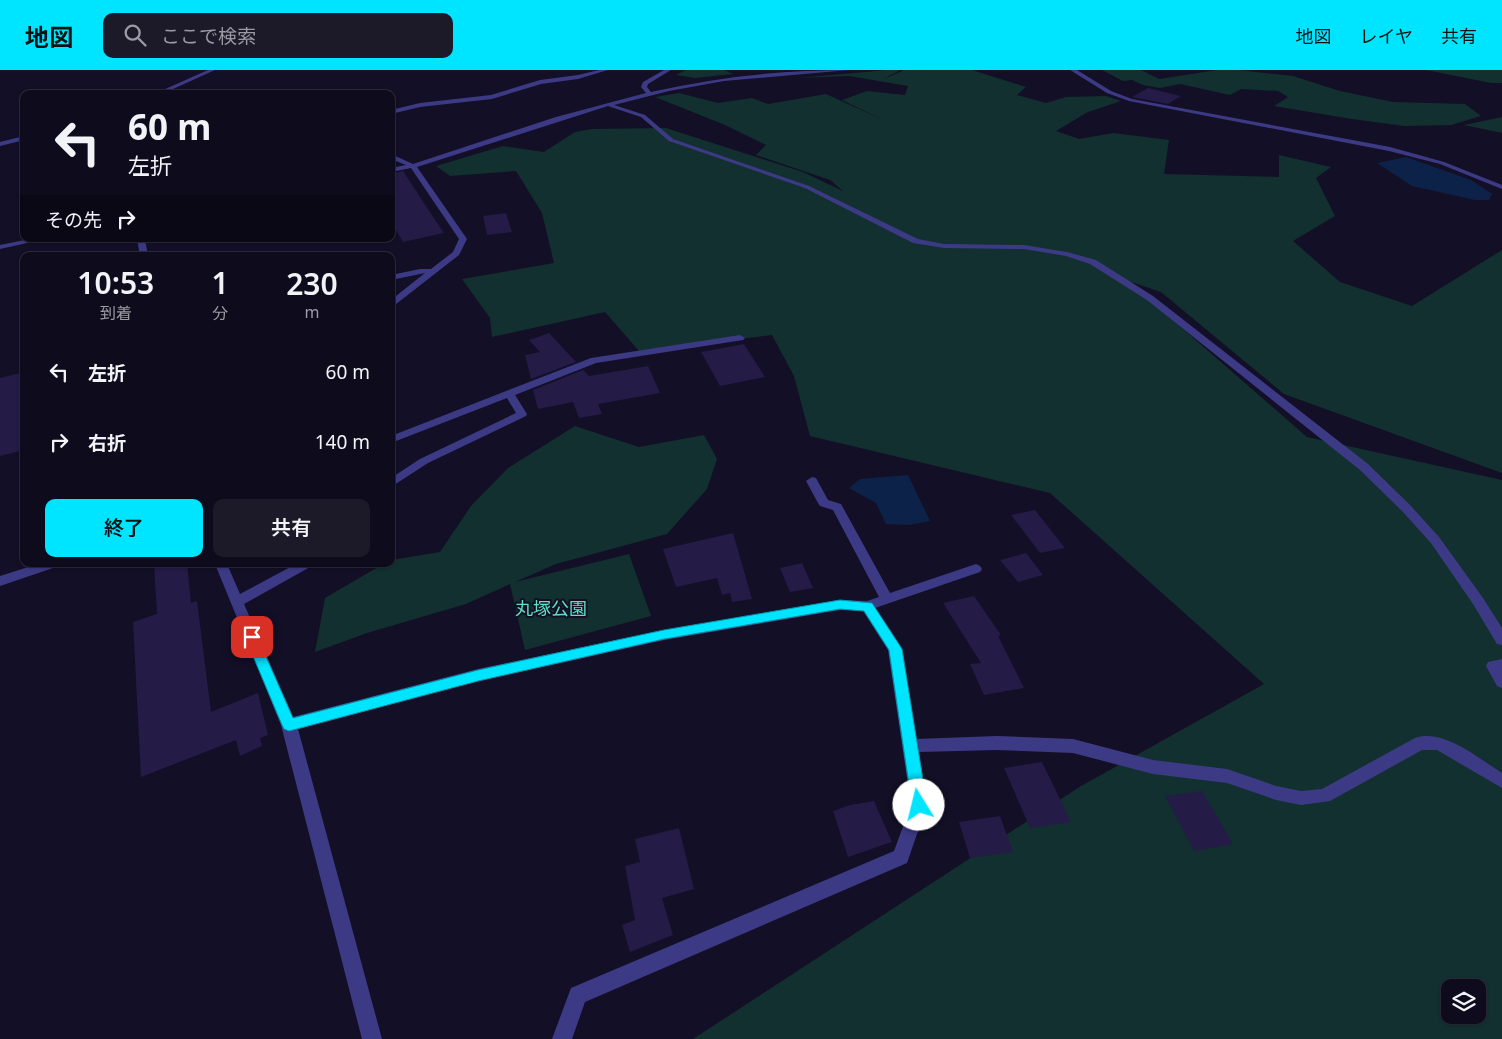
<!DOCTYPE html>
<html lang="ja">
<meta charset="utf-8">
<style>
body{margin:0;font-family:"Noto Sans","Noto Sans JP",sans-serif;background:#1c1929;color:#f1f3f6;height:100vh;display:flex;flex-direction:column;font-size:19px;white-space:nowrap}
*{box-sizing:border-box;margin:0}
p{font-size:16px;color:#9b9ba3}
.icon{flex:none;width:28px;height:28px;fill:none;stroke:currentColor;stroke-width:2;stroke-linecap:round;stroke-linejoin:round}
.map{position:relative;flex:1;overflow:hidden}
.drawer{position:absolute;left:20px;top:182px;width:375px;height:315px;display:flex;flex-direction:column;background:#0e0b1c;border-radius:10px;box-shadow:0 1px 4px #0004,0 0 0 1px #2e2b3b}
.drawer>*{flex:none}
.banner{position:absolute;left:20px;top:20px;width:375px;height:152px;border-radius:10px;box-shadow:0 1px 4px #0004,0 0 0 1px #2e2b3b;background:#0e0b1c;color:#f1f3f6;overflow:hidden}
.controls{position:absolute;left:1441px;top:909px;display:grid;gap:10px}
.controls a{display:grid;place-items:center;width:45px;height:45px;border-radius:10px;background:#0e0b1c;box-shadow:0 1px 4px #0004,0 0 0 1px #2e2b3b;font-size:25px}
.pin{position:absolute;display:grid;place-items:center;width:42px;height:42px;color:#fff;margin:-21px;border-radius:10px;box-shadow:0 2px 8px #0006}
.me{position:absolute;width:55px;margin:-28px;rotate:351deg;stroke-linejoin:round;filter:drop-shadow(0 0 4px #0008)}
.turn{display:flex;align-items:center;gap:18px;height:105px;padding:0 25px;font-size:22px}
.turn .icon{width:65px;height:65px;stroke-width:2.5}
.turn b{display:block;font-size:35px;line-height:42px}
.then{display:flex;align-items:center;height:48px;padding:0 25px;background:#0003;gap:10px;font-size:19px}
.eta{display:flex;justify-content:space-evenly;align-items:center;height:85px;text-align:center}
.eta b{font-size:30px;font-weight:600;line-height:35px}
.button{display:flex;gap:10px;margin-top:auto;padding:10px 25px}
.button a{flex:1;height:58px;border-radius:10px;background:#00e5ff;color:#111;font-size:20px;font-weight:600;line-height:58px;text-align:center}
.button a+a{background:#1c1929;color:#f1f3f6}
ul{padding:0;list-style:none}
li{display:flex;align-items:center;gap:15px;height:70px;padding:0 25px}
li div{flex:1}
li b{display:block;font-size:19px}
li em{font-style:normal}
header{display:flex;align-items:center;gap:30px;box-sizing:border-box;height:70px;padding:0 25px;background:#00e5ff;color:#111}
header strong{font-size:24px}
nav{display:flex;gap:28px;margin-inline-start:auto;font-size:18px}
.search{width:350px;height:45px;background:#1c1929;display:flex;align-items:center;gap:12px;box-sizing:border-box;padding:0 18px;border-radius:10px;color:#9b9ba3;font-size:19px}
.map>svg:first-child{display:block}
.green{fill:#12302f;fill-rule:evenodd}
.water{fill:#0c2248}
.building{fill:#241b47}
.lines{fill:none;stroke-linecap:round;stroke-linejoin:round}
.minor{fill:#3d3a85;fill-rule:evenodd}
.route{fill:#00e5ff;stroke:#0095a6}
.labels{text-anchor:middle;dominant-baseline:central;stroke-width:4;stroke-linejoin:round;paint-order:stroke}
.park-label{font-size:18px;fill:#5fe0c0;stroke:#130f26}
</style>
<header>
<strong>地図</strong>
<div class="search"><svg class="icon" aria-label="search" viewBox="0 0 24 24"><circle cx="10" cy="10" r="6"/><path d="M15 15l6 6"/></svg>ここで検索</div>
<nav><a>地図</a><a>レイヤ</a><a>共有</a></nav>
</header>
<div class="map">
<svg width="1502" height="969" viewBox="0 0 1502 969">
<rect width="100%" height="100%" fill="#130f26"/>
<!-- green -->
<g class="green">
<path d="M686 0H724L733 4 695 8 676 5Z"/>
<path d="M887 0H900L884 9 904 0H972L1026 17 1017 25 1046 33 1066 27 1106 26 1121 31 1088 42 1056 61 1079 69 1113 63 1169 70 1164 104 1279 107V85L1331 97 1316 108 1335 146 1293 171 1340 212 1412 236 1502 180V403L1284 324 1161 222 1128 211 1307 367 1502 410V969H693L1081 716 1264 614 1050 423 810 366 794 306 772 265 639 281 605 242 492 267 490 248 462 209 554 193 542 143 516 101 450 106 436 96 503 76 544 82 575 62 592 59 666 58 803 102 843 121 830 110 756 85 766 75 725 55 655 27 679 23 718 33 752 28 768 34 826 24 881 49 842 30 867 21 905 25 908 16 849 6 798 8ZM1450 918H1478V945H1450Z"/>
<path d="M1088 0H1141L1159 9 1217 0H1238L1293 6 1340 21 1393 32 1465 34 1481 46 1451 55 1404 56 1352 49 1274 36 1288 27 1278 21 1241 19 1230 25 1180 14 1160 18 1143 15 1132 10 1123 11 1102 0Z"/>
<path d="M1426 0H1502V13H1491Z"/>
<path d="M1502 47V63L1464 55Z"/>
<path d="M575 356 639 377 704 365 717 389 707 419 667 464 556 494 515 512 629 484 651 546 525 580 510 514 466 534 367 563 315 582 325 528 383 494H391V490L440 482 471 436 508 398Z"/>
</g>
<!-- water -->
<g class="water">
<path d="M1406 87 1471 110 1492 124 1489 130H1475L1412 116 1377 93Z"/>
<path d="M908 405 930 451 909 455 886 454 876 433 849 418 860 409Z"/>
</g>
<!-- building -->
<g class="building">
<path d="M1148 18 1181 26 1168 34 1132 27Z"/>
<path d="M403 101 433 147 444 163 403 172 391 151V104Z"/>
<path d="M506 143 512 162 487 165 483 146Z"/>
<path d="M549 263 576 292 531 309 525 285 540 282 529 270Z"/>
<path d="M744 274 765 307 720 316 701 282Z"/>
<path d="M648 296 660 323 598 334 602 344 579 348 573 332 538 339 533 320 583 300 589 306Z"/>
<path d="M24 302V380L0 386V308Z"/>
<path d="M1035 440 1065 478 1040 483 1011 445Z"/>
<path d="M733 463 752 529 732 532 730 523 722 525 717 508 676 517 663 479Z"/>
<path d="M1026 483 1043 505 1018 512 1000 490Z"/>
<path d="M802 493 813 518 790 522 780 498Z"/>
<path d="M154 494H187L191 533 197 531 211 642 258 623 268 665 260 668 262 676 240 686 236 670 141 707 133 552 157 544Z"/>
<path d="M974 526 1001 565 998 566 1024 618 984 625 970 594 981 593 943 533Z"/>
<path d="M1042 692 1071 752 1030 758 1004 698Z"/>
<path d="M1202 721 1233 774 1194 781 1165 726Z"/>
<path d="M874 731 892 772 848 787 833 741 850 735Z"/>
<path d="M1000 746 1013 782 970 788 959 752Z"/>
<path d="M679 758 694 819 662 828 673 865 630 882 622 855 635 850 625 796 640 792 635 769Z"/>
</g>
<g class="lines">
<!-- minor -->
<g class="minor">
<path d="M208 0H215L162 24H154Z"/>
<path d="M599 0H608L578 9 541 14 492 29 420 37 391 44V40L420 33 491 25 540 10 578 5Z"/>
<path d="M664 0H671L648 14 647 17 651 22C716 7 782 0 849 0L724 11 669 21 614 35 645 45 673 69 809 116 918 169 944 174 1024 175 1067 182 1096 190 1153 226 1368 394 1410 435 1439 467 1483 528 1502 558V575L1497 574 1473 534 1431 473 1402 441 1360 400 1147 230 1090 194 1066 186 1024 179 944 178 913 173 805 118 669 71 641 47 608 36 417 97 467 169 459 185 391 238V230L425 203 391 210V205L420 199H431L453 182 459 169 411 98 391 102V98L406 95 391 89V84L413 94 556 47 646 23 641 17 643 12Z"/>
<path d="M1070 0H1077L1111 21 1132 29 1390 77 1444 92 1502 115V119L1440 94 1389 81 1129 31 1107 23Z"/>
<path d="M24 66V70L0 76V72Z"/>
<path d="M30 169H45L0 179V175Z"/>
<path d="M137 169H145L148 186H140Z"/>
<path d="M740 265 745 268 743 270 596 293 515 325 527 344 526 346 428 393 391 417V408L420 389 516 343 507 328 391 373V366L591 288Z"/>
<path d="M812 407 816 408 828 430 841 434 890 523 976 494 980 496 982 499 980 502 875 538 902 579 916 669 997 666 1073 669 1153 690 1227 699 1276 716 1301 721 1322 719 1415 668C1443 658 1478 688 1502 703V718L1437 680H1422L1330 731 1301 735 1276 730 1227 713 1153 704 1073 683 997 680 919 682 927 735 907 793 585 932 572 969H552L571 918 894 781 911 735 888 580 863 541 840 540 664 570 478 611 298 659 382 969H362L281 655 215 494H227L240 524 296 494H312L310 497 244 534 293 647 478 599 664 560 840 530 867 531 879 527 833 440 820 436 818 433 806 411Z"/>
<path d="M38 494H58L56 497 0 516V506Z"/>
<path d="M1502 589V618L1497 616 1486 596 1488 592Z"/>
</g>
</g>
<!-- route -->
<path class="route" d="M840 530 872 533 902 579 927 735 925 740 919 742 914 740 912 735 889 580 864 541 840 539 664 569 478 611 289 661 284 659 282 655 245 567 247 564H256L293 648 478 600 664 560Z"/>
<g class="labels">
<!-- park labels -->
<g class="park-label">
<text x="551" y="538">丸塚公園</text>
</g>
</g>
</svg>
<div class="controls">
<a><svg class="icon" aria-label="layers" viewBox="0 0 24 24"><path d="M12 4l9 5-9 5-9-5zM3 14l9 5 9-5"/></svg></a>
</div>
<div class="pin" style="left:252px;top:567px;background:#d93025"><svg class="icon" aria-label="arrive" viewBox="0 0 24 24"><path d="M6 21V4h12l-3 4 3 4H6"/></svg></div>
<svg class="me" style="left:919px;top:735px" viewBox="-20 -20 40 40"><circle r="19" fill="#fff"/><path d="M0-13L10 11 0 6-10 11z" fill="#00e5ff"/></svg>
<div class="banner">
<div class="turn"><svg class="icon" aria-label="left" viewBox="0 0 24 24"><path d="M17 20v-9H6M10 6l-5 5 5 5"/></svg><div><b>60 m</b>左折</div></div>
<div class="then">その先<svg class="icon" aria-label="right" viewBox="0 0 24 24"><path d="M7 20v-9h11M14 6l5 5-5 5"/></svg></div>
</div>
<section class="drawer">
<div class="eta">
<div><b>10:53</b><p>到着</p></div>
<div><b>1</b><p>分</p></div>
<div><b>230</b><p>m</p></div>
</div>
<ul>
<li><svg class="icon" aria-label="left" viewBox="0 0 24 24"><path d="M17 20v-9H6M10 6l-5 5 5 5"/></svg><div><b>左折</b></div><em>60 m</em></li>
<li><svg class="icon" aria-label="right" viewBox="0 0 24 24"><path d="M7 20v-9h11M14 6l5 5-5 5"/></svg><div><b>右折</b></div><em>140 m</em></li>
</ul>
<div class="button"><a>終了</a><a>共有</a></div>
</section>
</div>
